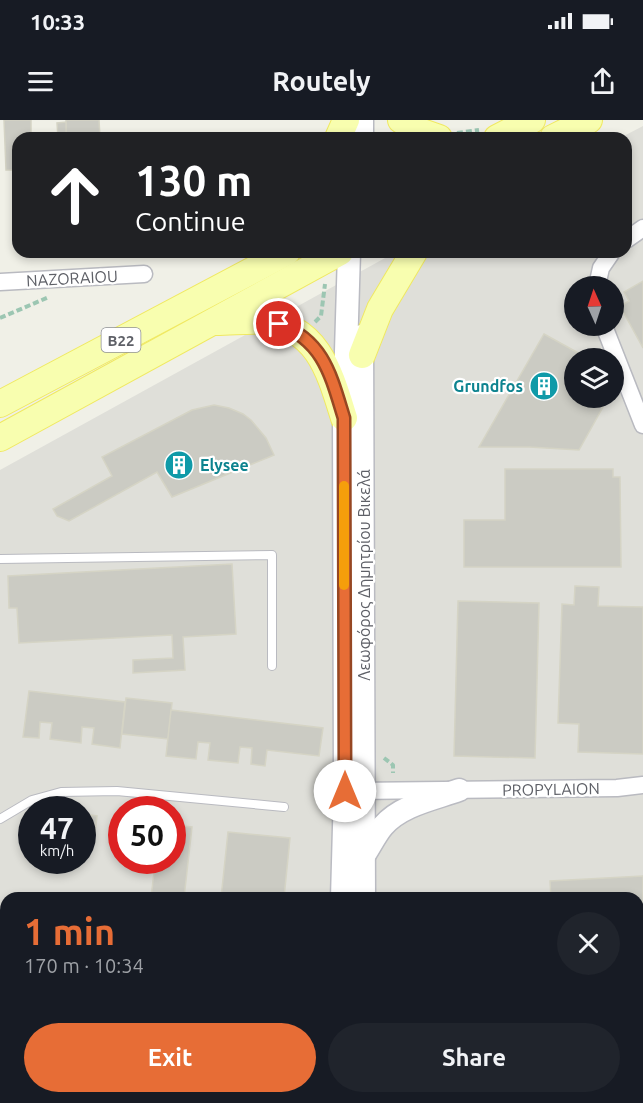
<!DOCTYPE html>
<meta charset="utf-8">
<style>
body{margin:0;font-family:Ubuntu,sans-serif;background:#20242c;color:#f1f3f6;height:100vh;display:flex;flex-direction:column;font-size:22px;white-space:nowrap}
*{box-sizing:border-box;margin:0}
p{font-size:20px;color:#9ea1a6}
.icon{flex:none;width:33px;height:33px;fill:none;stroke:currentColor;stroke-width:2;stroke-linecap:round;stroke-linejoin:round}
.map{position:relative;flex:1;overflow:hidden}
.drawer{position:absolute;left:0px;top:772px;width:644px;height:212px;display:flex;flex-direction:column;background:#171b24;border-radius:18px 18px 0 0;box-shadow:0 3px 9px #0003}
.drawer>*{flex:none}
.guide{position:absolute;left:12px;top:12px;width:620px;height:126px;border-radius:18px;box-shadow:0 3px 9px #0003;background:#202124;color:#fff;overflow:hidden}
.needle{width:39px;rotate:357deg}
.fabs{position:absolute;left:564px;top:156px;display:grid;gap:12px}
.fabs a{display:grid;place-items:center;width:60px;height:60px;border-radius:50%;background:#171b24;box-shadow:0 3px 9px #0003;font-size:30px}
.speed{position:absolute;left:18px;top:676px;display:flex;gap:12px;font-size:30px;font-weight:700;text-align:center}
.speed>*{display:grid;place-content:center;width:78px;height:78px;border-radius:50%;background:#171b24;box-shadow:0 3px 9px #0003;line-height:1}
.speed small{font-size:15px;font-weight:400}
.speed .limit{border:9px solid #d22;background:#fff;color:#111}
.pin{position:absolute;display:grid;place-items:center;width:51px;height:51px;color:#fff;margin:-26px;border:3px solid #fff;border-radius:50%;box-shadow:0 2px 6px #0007}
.me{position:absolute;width:66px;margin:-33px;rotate:0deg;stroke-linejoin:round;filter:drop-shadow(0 0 4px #0008)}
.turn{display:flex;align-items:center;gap:21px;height:126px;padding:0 24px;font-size:27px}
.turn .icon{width:78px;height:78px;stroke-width:2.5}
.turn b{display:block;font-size:42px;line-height:51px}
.round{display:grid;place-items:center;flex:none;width:63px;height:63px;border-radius:32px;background:#20242c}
.headline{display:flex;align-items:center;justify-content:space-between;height:102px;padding:0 24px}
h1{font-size:36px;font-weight:700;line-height:45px;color:#e76d36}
.primary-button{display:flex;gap:12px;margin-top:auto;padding:12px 24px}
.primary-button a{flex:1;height:69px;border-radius:36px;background:#e76d36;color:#fff;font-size:24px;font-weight:700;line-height:69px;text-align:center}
.primary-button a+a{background:#20242c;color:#f1f3f6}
.status{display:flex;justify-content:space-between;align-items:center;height:42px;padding:0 30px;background:#171b24;direction:ltr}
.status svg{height:16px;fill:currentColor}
header{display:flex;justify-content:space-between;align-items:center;height:78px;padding:0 24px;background:#171b24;font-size:27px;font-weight:700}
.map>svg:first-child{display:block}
.industrial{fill:#dfdfd9;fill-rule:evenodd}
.building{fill:#cbcbc3;stroke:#d5d4c5;stroke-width:1.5}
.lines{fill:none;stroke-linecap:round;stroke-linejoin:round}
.lane-casing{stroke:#b9bac0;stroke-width:10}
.street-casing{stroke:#b9bac0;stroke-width:19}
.secondary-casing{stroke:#babbc2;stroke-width:25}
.primary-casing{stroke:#f0e961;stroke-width:28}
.path{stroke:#9cc6b2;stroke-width:4;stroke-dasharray:6 3;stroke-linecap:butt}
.lane{stroke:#fff;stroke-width:8}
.street{stroke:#fff;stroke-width:16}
.secondary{stroke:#fff;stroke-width:22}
.primary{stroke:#f8feaf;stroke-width:26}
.route-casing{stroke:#964723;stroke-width:15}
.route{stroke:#e76d36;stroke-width:10}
.slow{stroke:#f59e0b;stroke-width:10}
.labels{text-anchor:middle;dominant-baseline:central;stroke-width:4.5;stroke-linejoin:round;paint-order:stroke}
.shield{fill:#fff;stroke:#8e9095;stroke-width:1.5}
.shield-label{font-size:15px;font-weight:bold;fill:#5e6067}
.street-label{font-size:16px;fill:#5e6067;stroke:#fff}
.culture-label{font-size:16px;font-weight:bold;fill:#0d838f;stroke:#fff;text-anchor:end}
</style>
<div class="status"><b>10:33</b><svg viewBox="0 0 49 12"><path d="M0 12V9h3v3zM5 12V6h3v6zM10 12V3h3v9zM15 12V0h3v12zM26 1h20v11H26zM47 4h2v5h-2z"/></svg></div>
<header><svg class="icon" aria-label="menu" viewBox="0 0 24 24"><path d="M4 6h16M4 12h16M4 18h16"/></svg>Routely<svg class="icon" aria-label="share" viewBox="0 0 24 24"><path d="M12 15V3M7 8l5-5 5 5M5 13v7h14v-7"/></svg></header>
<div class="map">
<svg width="643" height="983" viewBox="0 0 643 983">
<rect width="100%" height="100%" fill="#f0f0e7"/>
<!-- industrial -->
<path class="industrial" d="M643 6V983H0V350L396 132H626V18H620ZM574 166H614V206H574ZM574 238H614V278H574ZM32 690H82V741H32ZM122 690H172V741H122ZM6 778H638V978H6Z"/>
<!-- building -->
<g class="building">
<path d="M4 0H31V18H18V50H6Z"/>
<path d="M66 0H99L100 18H66Z"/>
<path d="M66 2V18H58L57 3Z"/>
<path d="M643 161V228L620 186 629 181 624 172Z"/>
<path d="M544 214 582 235 579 238H574V247L572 252 574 254V278H598L603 287 579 330 529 327H479Z"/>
<path d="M214 285 229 288 243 294 251 300 266 318 274 335 172 377 157 352 69 401 57 396 53 389 112 356 102 337 192 290Z"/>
<path d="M505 349H613V357H620L621 447H464V400H505Z"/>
<path d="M232 444 236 514 183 517 185 550 133 553V540L173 538 172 515 19 523 17 488H9L8 456Z"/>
<path d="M575 466 599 467 598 486 643 487V634L578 632 579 604 558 603 562 484 574 485Z"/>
<path d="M458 481 539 483 535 638 454 636Z"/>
<path d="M29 571 125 582 120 628 92 624 94 608 82 607 81 623 50 619 52 603 40 602 39 618 23 617Z"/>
<path d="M126 578 172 583 168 619 122 614Z"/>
<path d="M171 590 323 608 319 636 267 630 265 646 251 644 252 628 240 627 238 643 208 640 210 623 198 622 196 639 166 636Z"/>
<path d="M82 694 97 696 94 720 82 719Z"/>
<path d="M172 705 192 707 184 778H151L154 752 137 750 138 741H172Z"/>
<path d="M228 712 290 718 284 778H221Z"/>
<path d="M643 756V932H638V778H551L550 761Z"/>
</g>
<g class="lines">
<!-- lane casing -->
<g class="lane-casing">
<g id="lane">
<path d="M0 439 272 435V546"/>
<path d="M0 699 32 680 61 672 117 671 284 687"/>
</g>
</g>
<!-- street casing -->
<g class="street-casing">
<g id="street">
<path d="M626 120 643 108"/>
<path d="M0 162 144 154"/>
<path d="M597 166 601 148 612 132"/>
<path d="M604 206 643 305"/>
<path d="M354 671 617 668 643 665"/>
<path d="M0 981 360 982"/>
</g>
</g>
<!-- secondary casing -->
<g class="secondary-casing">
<g id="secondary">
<path d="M362 0V18"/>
<path d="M362 216 364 778"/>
<path d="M365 734C371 725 376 714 383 706 401 685 434 679 459 670"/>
<path d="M342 778 345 671 344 298 349 132"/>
<path d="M336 983 337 978"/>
<path d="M360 983V978"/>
</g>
</g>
<!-- primary casing -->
<g class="primary-casing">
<g id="primary">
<path d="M401 0 422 12 439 18"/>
<path d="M338 18 346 0"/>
<path d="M497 18 532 0"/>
<path d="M553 18 589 0"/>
<path d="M216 202C232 202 248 200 263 201 318 206 330 253 344 298"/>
<path d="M362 235 380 189 414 132"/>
<path d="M0 284 287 132"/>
<path d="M0 318 340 132"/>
</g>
</g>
<!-- path -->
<g class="path">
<path d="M457 13 479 10"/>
<path d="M0 198 49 177"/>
<path d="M315 202 321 196 325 164"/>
<path d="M384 638 393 645V653"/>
</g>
<!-- lane -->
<use href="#lane" class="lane"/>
<!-- street -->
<use href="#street" class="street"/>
<!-- secondary -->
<use href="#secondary" class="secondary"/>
<!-- primary -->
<use href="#primary" class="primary"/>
</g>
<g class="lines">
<!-- route casing -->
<g class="route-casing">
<path id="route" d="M279 204C324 221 331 256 344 298L345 671"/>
</g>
<!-- route -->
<use href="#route" class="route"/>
<!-- slow -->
<path class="slow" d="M344 366V465"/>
</g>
<!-- icons -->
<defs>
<g id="building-disc" transform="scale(1.5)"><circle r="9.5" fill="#0f9aa8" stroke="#fff"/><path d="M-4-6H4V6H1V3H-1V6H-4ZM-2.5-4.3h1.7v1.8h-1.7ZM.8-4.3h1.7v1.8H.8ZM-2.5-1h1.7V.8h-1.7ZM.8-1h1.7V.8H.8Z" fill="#fff"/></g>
</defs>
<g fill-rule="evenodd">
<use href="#building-disc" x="544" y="266"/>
<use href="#building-disc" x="179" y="345"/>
</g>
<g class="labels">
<!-- shield labels -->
<rect class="shield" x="101.5" y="208" width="39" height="24" rx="4.5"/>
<g class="shield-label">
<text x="121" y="220">B22</text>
</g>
<!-- street labels -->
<g class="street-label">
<text transform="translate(72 158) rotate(-3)">NAZORAIOU</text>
<text transform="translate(364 455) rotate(-90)">Λεωφόρος Δημητρίου Βικελά</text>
<text transform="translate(551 669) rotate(-1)">PROPYLAION</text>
</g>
<!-- culture labels -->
<g class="culture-label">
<text x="523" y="266">Grundfos</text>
<text x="200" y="345" text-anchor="start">Elysee</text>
</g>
</g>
</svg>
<div class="fabs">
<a><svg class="needle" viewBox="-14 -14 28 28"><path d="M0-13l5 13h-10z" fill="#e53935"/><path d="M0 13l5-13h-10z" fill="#9ea1a6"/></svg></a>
<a><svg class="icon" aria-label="layers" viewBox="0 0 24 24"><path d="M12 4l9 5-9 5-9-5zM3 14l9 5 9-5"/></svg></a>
</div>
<div class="speed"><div>47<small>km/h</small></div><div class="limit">50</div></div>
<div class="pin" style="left:279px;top:204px;background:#d93025"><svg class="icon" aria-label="arrive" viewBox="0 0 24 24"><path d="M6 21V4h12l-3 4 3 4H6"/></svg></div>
<svg class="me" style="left:345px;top:671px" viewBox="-20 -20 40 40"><circle r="19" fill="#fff"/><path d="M0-13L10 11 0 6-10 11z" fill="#e76d36"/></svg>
<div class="guide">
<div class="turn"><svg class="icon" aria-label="ahead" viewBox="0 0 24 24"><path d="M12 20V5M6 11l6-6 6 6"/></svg><div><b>130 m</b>Continue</div></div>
</div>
<section class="drawer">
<div class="headline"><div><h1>1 min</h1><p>170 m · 10:34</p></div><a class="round"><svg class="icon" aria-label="close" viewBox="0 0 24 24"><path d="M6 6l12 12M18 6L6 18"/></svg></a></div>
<div class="primary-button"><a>Exit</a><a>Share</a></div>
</section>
</div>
